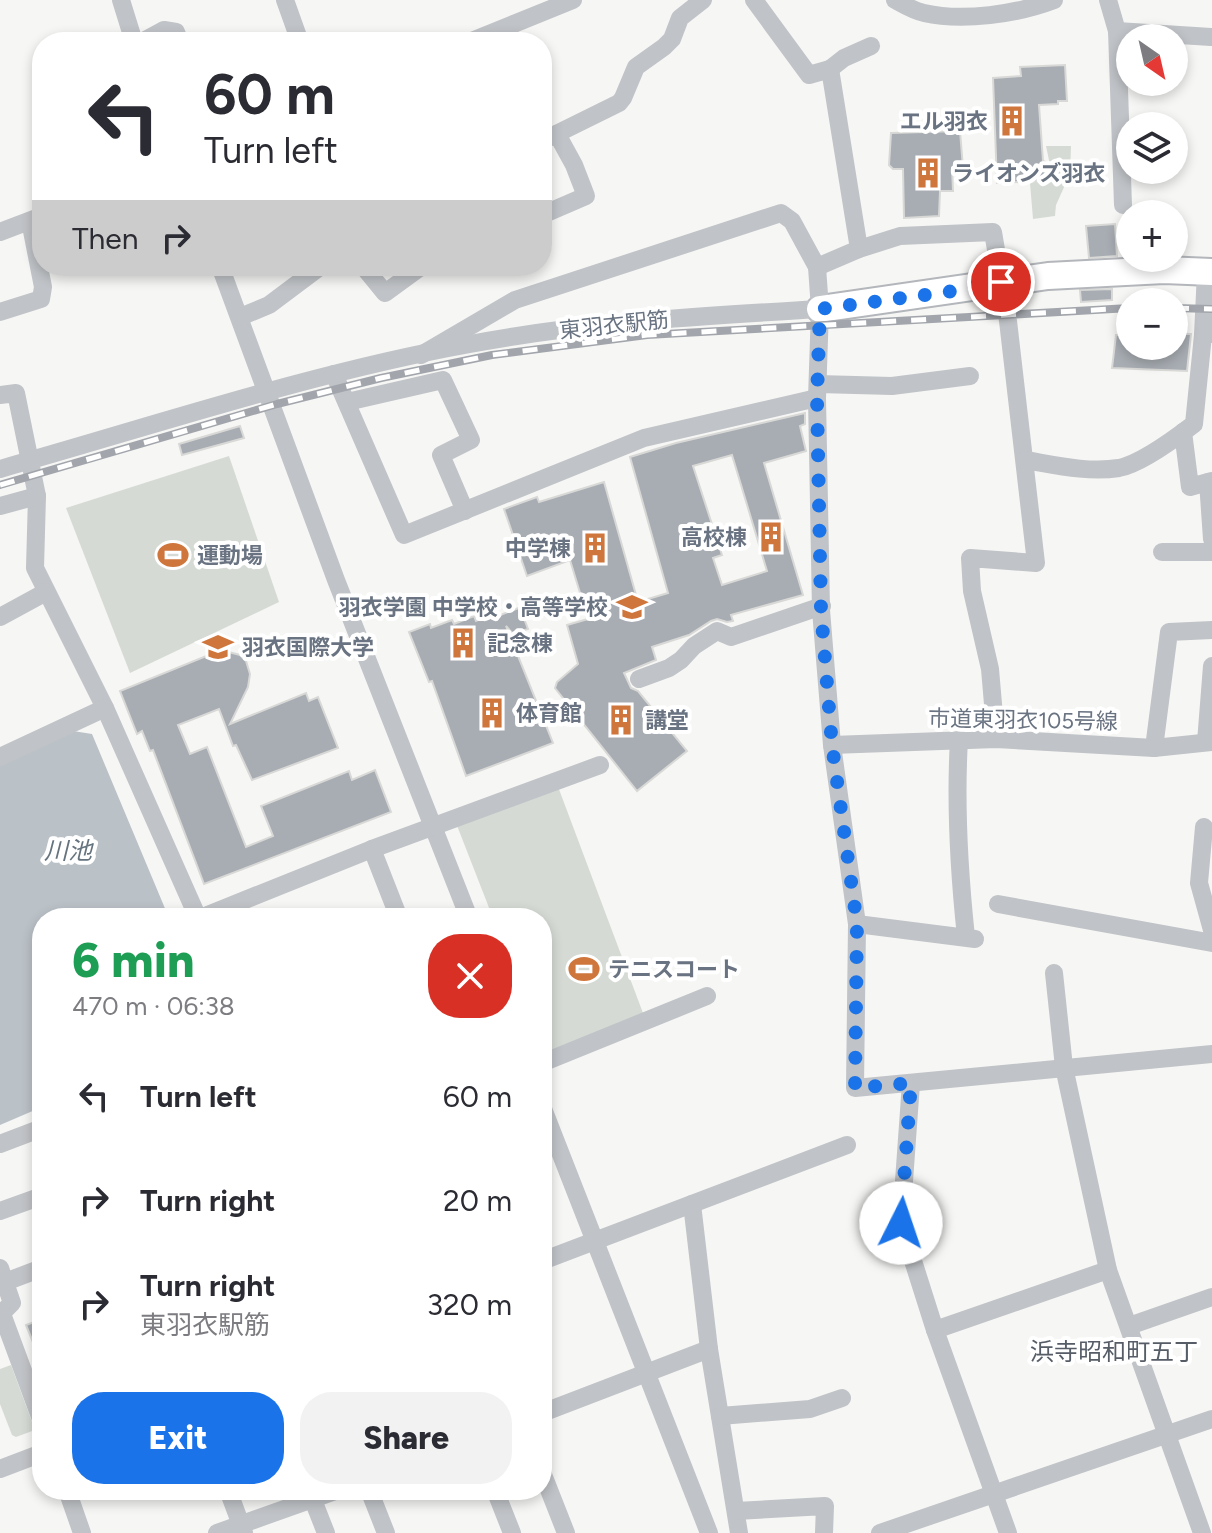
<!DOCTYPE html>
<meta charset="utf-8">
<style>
body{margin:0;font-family:Figtree,"Noto Sans JP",sans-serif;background:#f2f2f3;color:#2b2b33;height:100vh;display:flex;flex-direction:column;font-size:30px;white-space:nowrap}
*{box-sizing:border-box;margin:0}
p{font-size:26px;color:#7c7c81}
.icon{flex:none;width:44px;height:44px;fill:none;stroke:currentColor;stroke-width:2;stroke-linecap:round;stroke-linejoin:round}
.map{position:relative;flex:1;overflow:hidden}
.drawer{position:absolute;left:32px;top:908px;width:520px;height:592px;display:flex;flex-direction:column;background:#fff;border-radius:32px;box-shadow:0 4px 12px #0003}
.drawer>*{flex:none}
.banner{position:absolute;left:32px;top:32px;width:520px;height:244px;border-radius:32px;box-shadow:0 4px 12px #0003;background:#fff;color:#2b2b33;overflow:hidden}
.needle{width:52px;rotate:146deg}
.buttons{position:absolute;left:1116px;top:24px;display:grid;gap:16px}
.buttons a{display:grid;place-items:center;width:72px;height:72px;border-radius:50%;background:#fff;box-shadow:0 4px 12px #0003;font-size:40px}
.pin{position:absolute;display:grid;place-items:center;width:68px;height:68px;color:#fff;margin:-34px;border:4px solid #fff;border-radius:50%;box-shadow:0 2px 8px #0007}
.me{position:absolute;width:88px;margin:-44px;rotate:4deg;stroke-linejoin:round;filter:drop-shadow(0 0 6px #0008)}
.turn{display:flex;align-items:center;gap:28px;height:168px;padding:0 40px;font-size:36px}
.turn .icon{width:104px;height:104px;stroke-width:2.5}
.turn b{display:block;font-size:56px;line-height:68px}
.then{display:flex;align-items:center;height:76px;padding:0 40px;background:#0003;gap:16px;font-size:30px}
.round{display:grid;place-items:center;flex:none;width:84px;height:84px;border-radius:32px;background:#f2f2f3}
.overview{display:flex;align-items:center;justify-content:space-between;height:136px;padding:0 40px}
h1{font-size:48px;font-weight:800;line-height:60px;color:#1e9e55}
.action{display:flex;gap:16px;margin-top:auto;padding:16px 40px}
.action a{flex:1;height:92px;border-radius:32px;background:#1a73e8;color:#fff;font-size:32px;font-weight:800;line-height:92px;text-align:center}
.action a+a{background:#f2f2f3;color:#2b2b33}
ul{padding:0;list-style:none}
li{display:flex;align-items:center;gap:24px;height:104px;padding:0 40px}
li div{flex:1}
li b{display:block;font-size:30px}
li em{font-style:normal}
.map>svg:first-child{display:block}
.green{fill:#d5dbd4}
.water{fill:#bac1c7}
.building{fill:#a8adb3;stroke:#d8d8d6;stroke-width:2;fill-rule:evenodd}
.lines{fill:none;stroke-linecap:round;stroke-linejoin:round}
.secondary-casing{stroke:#b3b6bb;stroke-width:30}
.street{stroke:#c0c3c7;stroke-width:18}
.secondary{stroke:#fff;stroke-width:26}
.rail-casing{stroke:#a2a6ac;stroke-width:8}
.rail{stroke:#fff;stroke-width:5;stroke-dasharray:15;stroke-linecap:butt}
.route{stroke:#1a73e8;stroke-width:14;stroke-dasharray:0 25.2}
.labels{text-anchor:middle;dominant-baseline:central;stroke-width:8;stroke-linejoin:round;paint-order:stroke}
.poi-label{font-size:22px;font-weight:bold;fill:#697381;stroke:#fff;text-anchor:start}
.street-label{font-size:22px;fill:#697381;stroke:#fff}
.water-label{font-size:24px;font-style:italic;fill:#65737e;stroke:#fff}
.neighbourhood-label{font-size:24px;fill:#565d67;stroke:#fff}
</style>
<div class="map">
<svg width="1212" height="1533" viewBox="0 0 1212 1533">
<rect width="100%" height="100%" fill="#f6f6f4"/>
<!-- green -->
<g class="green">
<path d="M1046 146H1071L1070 174 1056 205 1055 216 1033 219 1030 183 1041 181 1050 165Z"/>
<path d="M229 456 279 602 130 673 66 508Z"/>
<path d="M557 784 646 1021 548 1061 542 1045V918H493L456 823Z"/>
<path d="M11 1365 35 1430 16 1437 12 1435 0 1404V1369Z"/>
</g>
<!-- water -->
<path class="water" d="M73 731 92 734 169 918H42V1107L0 1125V766Z"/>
<!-- building -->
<g class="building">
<path d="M1065 65 1067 101H1058V104L1039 105 1043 161 1050 164 1041 181 997 183 993 78 1021 76 1020 67Z"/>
<path d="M960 131 963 168H952L953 191H940L939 216 904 218 903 169H893L889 165 891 133Z"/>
<path d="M1115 224 1117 256 1089 258 1086 226Z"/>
<path d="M1112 289V300L1081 302 1080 290Z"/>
<path d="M1174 334H1191L1187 371 1112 368 1116 335H1130V346H1174Z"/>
<path d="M805 413V424L800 426 806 451 764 463 803 595 731 615 733 621 727 622 717 619 711 621 689 635 652 647 656 660 624 673 631 688 638 691 687 751 637 791 555 688 557 682 578 664 567 625 588 619 570 560 527 576 504 509 537 497 539 502 604 482 638 602 668 593 630 457 676 443ZM732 455 767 571 722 585 713 558 722 555 693 466Z"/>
<path d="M240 426 244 438 182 455 179 444Z"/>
<path d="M526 605 529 612 523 616 528 629 513 634 506 626 553 743 466 776 432 681 429 682 409 632 430 624 431 628 452 620 454 624 474 616 476 621 496 612 498 616Z"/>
<path d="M221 650 240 655 246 661 250 674 248 687 230 724 306 693 309 701 318 697 338 748 252 780 236 745 233 746 219 709 178 725 190 754 207 747 246 847 273 836 261 806 349 771 352 780 375 770 391 812 204 884 153 750 150 751 142 731 137 734 120 691Z"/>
<path d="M42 1319V1362H41L26 1325Z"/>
</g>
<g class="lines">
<!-- secondary casing -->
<g class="secondary-casing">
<path id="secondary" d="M820 309 1048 276 1164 270 1212 272"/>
</g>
<!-- street -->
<g class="street">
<path d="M121 0 134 42"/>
<path d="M285 0 300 42"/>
<path d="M754 0 809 75 830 69 859 249 817 267"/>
<path d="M895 0C904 5 914 11 924 13 963 22 1017 14 1054 0"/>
<path d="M1108 0 1117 31 1123 205"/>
<path d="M1117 31 1211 37"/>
<path d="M142 42 164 30 176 32 180 42"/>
<path d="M469 42 573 0"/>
<path d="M830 69 844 58 871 46"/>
<path d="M542 141 619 103 623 98 636 67 664 47 672 39 680 18 703 0"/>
<path d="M542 215 586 196 574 165 557 134"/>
<path d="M0 232 42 216"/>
<path d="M859 249 900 236 993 232 1008 321 1036 563 970 558 972 591 990 669 996 739"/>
<path d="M220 266 336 580 469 918"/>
<path d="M363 266 385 293 422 266"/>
<path d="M0 312 41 299 43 287 30 221"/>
<path d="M240 317 269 305 321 266"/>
<path d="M1203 335 1206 272"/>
<path d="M421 355 515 300 781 213 792 221 817 267 820 309 817 398 821 610 832 745 857 924 855 1088 1212 1054"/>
<path d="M334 374 404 535 644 438 817 398"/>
<path d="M818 384 892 386 970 376"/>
<path d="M0 395 16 393 37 496 35 568 105 708 198 918"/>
<path d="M347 402 443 380 471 440 441 455 465 511"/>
<path d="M1183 432 1190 487 1212 481"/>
<path d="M1025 460C1055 465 1088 473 1119 468 1140 464 1177 437 1194 424L1203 335 1212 334"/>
<path d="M0 469C156 425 311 373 470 344 586 322 703 316 820 309"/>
<path d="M1208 482 1212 539"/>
<path d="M0 506 37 496"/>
<path d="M1162 552H1212"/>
<path d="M0 617 46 592"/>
<path d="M639 679 669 668 681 660 694 646 717 631 731 637 822 606"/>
<path d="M959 740C955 807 959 871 966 937"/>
<path d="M1206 742 1212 666"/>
<path d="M832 745 996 739 1154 748 1212 742"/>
<path d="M1154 748 1169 632 1212 630"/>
<path d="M0 757 105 708"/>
<path d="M1204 827 1199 883 1212 930"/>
<path d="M372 849 399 918"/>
<path d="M998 904 1212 943"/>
<path d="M200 918 372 849 600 765"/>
<path d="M857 924 975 939"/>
<path d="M1054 973 1064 1067 1108 1270 1202 1533"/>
<path d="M542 1063 707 996"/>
<path d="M911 1083 901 1223 935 1330 1008 1533"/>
<path d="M542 1106 709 1533"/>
<path d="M0 1144 42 1128"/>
<path d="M692 1204 709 1349 739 1533"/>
<path d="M0 1211 42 1196"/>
<path d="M542 1261 847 1145"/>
<path d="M0 1268 12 1303 0 1315"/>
<path d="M5 1282 42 1268"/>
<path d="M2 1314 42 1422"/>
<path d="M1129 1326 1212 1297"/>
<path d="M935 1330 1108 1270"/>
<path d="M542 1413 709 1349"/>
<path d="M720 1416 810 1409 842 1398"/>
<path d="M0 1469 42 1453"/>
<path d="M542 1472 566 1533"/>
<path d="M67 1490 82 1533"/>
<path d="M228 1490 244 1533"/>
<path d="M369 1490 386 1533"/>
<path d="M495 1490 512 1533"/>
<path d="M313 1500 326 1533"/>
<path d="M736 1511 825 1506 824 1533"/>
<path d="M217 1533 338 1490"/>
<path d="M880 1533 1212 1419"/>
</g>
<!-- secondary -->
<use href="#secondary" class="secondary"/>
<!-- rail casing -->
<g class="rail-casing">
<g id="rail">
<path d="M1174 308 1212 309"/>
<path d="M0 485 277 404 381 378 492 355 647 335 1130 308"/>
</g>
</g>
<!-- rail -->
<use href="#rail" class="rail"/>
</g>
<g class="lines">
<!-- route -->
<path class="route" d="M901 1223 911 1083 855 1088 857 924 832 745 821 610 817 398 820 309 969 289 1001 282"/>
</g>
<!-- icons -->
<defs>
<g id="building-bare" transform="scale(2.4)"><path d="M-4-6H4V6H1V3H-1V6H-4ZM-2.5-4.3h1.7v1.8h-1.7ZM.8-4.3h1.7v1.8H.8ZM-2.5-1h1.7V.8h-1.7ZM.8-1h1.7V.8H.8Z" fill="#cf763c" stroke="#fff" stroke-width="2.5" paint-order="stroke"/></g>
<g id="stadium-bare" transform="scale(2.4)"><path d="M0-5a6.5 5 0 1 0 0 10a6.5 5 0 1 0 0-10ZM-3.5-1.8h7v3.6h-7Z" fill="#cf763c" stroke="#fff" stroke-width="2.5" paint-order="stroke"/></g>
<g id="school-bare" transform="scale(2.4)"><path d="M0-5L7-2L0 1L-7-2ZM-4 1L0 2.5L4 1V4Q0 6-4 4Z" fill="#cf763c" stroke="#fff" stroke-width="2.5" paint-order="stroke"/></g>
</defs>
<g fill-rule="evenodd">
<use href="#building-bare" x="1012" y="121"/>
<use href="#building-bare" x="928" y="173"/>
<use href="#building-bare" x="771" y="537"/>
<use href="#building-bare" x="595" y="548"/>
<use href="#stadium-bare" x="173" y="555"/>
<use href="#school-bare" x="632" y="607"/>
<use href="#building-bare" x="463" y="643"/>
<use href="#school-bare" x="218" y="647"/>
<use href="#building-bare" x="492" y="713"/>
<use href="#building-bare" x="621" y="720"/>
<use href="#stadium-bare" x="584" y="969"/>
</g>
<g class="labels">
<!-- poi labels -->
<g class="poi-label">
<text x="988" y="121" text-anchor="end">エル羽衣</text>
<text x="952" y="173">ライオンズ羽衣</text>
<text x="747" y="537" text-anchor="end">高校棟</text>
<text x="571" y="548" text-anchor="end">中学棟</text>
<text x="197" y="555">運動場</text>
<text x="608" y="607" text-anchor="end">羽衣学園 中学校・高等学校</text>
<text x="487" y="643">記念棟</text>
<text x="242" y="647">羽衣国際大学</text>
<text x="516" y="713">体育館</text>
<text x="645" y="720">講堂</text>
<text x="608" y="969">テニスコート</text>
</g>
<!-- street labels -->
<g class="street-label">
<text transform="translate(614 325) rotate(-6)">東羽衣駅筋</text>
<text transform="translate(1023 720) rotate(1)">市道東羽衣105号線</text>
</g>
<!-- water labels -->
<g class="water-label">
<text x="68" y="850">川池</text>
</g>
<!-- neighbourhood labels -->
<g class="neighbourhood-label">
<text x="1114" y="1351">浜寺昭和町五丁</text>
</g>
</g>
</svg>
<div class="buttons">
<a><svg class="needle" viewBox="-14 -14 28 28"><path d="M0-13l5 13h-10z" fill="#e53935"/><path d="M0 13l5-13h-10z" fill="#7c7c81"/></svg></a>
<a><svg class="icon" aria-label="layers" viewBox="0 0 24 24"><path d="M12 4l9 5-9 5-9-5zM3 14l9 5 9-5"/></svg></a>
<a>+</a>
<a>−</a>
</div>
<div class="pin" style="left:1001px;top:282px;background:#d93025"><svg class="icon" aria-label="arrive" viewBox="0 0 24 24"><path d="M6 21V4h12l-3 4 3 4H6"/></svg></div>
<svg class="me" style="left:901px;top:1223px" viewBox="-20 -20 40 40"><circle r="19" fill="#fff"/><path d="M0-13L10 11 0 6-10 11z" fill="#1a73e8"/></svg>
<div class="banner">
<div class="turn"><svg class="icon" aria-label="left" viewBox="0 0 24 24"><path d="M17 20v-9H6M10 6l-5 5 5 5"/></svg><div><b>60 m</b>Turn left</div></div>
<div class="then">Then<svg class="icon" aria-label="right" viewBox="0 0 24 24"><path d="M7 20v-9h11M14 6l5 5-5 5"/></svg></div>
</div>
<section class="drawer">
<div class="overview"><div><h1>6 min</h1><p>470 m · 06:38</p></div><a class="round" style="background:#d93025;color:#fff"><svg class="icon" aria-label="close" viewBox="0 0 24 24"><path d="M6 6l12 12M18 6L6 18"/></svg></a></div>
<ul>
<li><svg class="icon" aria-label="left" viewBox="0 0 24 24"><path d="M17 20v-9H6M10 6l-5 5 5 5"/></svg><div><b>Turn left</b></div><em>60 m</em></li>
<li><svg class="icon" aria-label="right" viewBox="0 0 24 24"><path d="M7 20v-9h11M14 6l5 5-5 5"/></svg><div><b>Turn right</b></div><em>20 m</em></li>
<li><svg class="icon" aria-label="right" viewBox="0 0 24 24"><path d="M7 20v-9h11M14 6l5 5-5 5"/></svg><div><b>Turn right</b><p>東羽衣駅筋</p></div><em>320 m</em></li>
</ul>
<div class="action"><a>Exit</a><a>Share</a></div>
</section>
</div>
